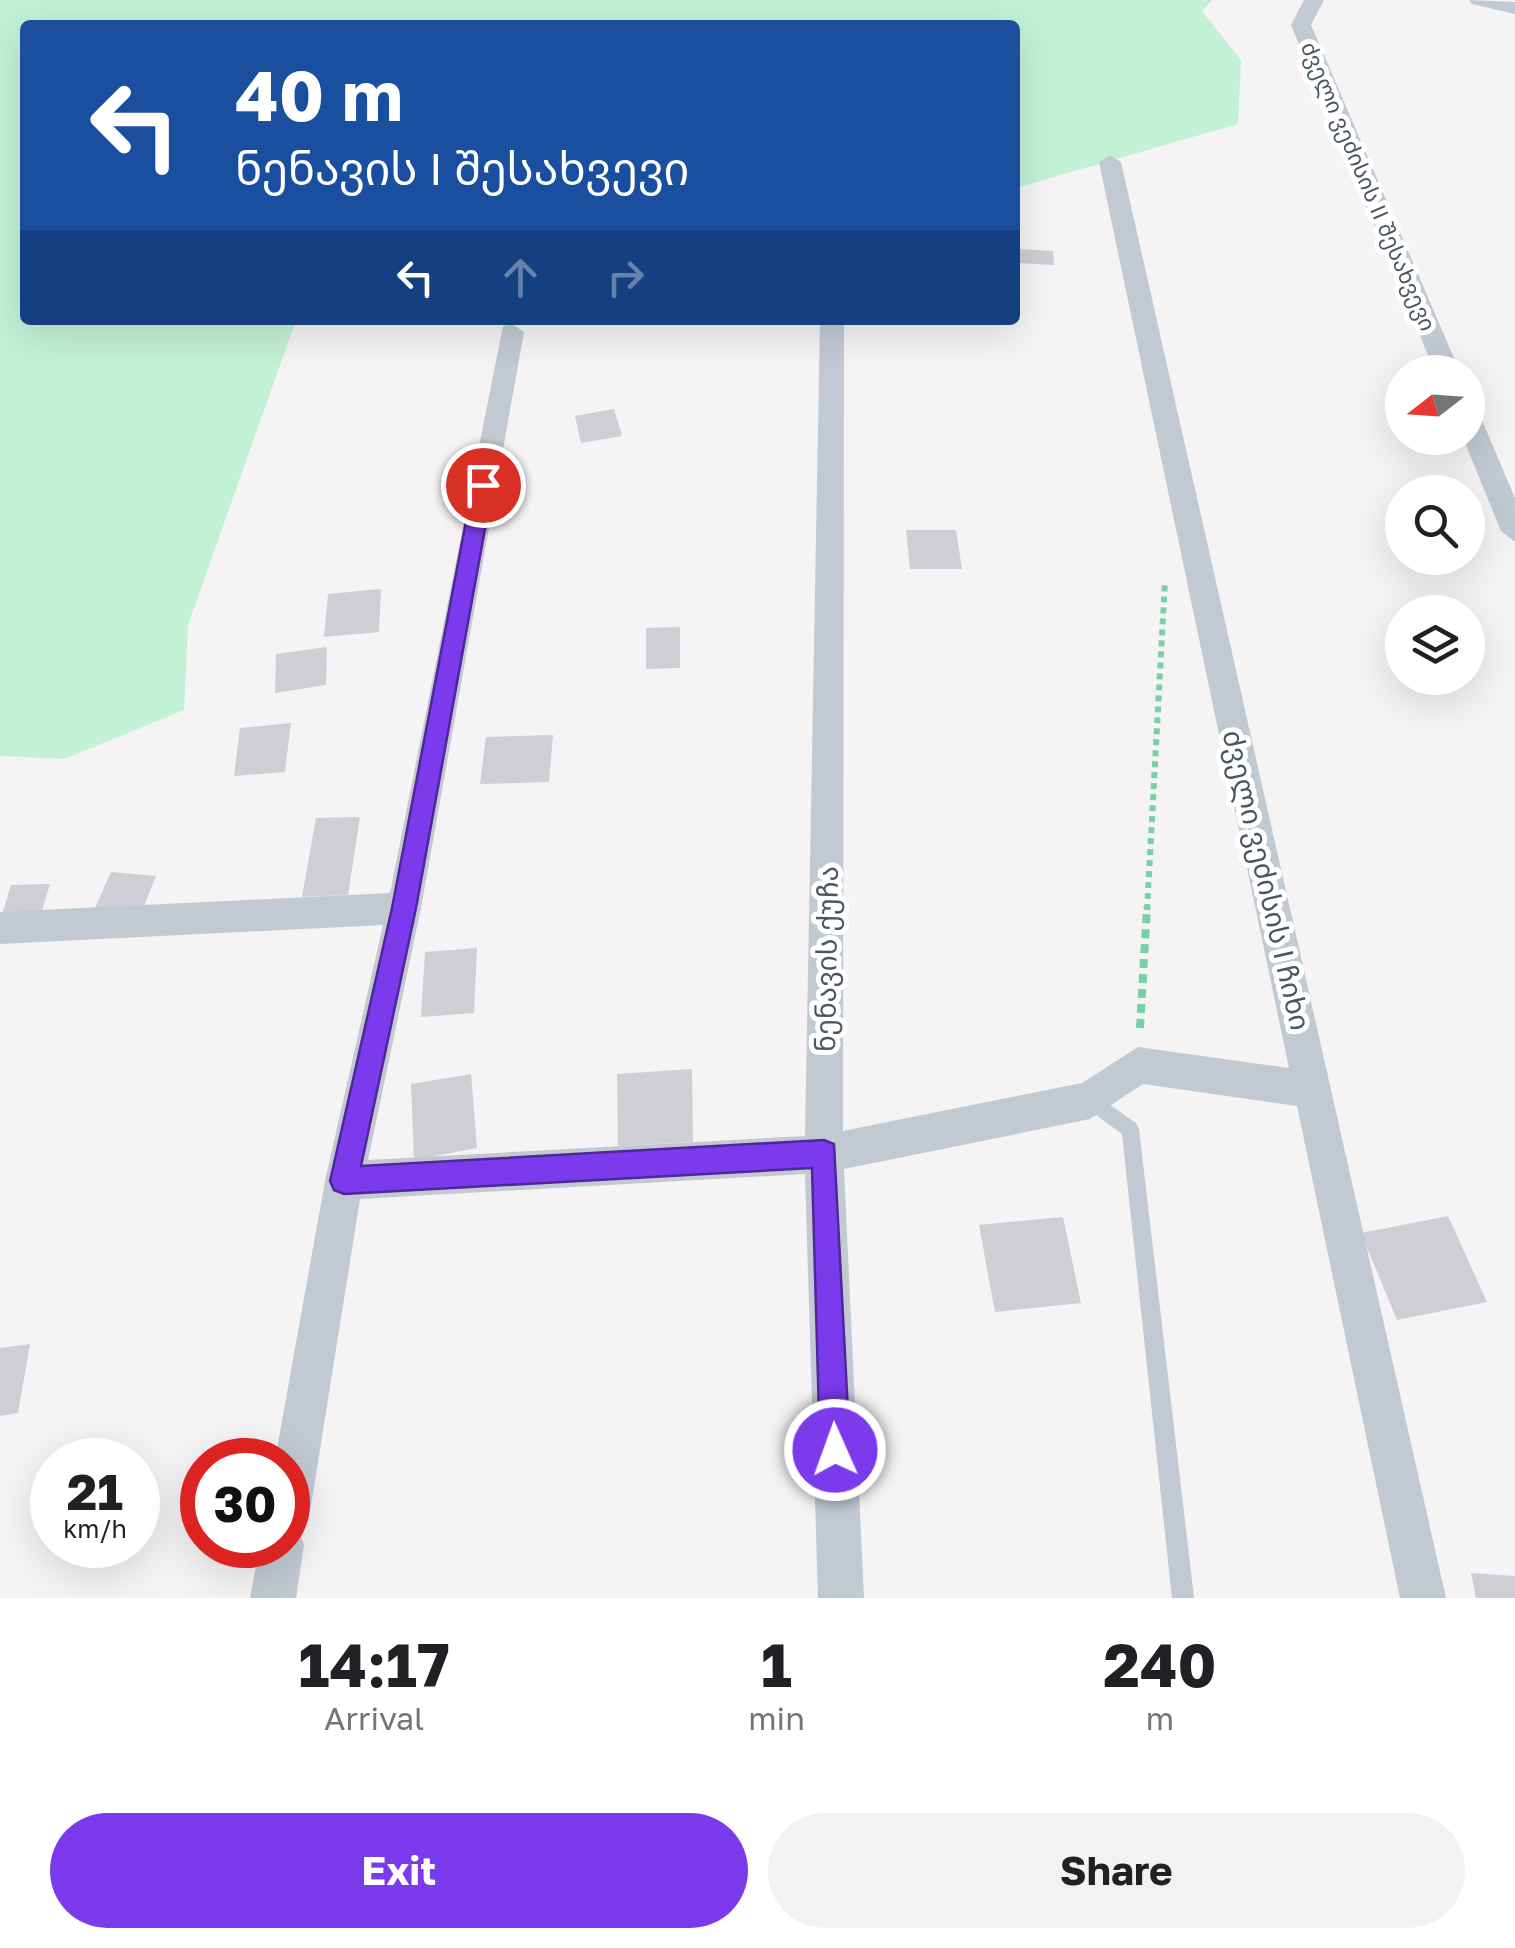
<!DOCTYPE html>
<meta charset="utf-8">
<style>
body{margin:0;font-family:"Golos Text","Noto Sans Georgian",sans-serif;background:#f2f2f2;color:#202124;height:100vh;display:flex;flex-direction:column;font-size:38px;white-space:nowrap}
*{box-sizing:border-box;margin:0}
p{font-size:32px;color:#757577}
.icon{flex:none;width:55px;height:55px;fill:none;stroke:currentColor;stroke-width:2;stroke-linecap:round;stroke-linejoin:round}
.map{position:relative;height:1598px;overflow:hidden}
.sheet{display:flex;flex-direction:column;background:#fff;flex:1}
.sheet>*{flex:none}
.banner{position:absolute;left:20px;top:20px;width:1000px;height:305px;border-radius:10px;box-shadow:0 10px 40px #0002;background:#1a4fa0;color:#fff;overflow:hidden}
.needle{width:65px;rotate:253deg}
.fabs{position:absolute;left:1385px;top:355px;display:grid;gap:20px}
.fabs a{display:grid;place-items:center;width:100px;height:100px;border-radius:50%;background:#fff;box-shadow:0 10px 40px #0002;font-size:50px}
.speed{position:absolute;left:30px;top:1438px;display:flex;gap:20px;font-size:50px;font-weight:700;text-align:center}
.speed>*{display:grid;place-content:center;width:130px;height:130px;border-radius:50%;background:#fff;box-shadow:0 10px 40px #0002;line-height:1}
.speed small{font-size:25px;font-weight:400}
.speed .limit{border:15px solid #d22;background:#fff;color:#111}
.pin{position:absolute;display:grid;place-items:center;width:85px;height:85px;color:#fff;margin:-42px;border:5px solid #fff;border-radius:50%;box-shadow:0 2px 10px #0007}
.me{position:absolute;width:110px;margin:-55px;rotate:358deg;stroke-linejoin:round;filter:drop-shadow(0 0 8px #0008)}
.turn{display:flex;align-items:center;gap:35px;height:210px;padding:0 50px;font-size:45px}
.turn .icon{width:130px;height:130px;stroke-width:2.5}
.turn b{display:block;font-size:70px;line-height:85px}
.lanes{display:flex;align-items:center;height:95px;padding:0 50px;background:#0003;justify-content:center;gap:50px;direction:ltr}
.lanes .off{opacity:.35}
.eta{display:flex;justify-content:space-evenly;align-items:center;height:170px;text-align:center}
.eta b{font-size:60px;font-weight:700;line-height:70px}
.primary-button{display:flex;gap:20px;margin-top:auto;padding:20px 50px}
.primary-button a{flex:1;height:115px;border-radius:60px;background:#7c3aed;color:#fff;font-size:40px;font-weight:700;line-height:115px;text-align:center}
.primary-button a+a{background:#f2f2f2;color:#202124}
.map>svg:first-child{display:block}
.green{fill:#c3f1d5}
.building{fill:#cdcfd5}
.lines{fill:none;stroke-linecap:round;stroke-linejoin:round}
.path-far1{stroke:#7ad0a6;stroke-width:6;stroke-dasharray:6 5;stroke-linecap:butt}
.path{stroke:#7ad0a6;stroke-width:8;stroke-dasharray:9 6;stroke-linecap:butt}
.service{fill:#c1cad2;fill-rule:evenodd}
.minor{fill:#c1cad2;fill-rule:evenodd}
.route{fill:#7c3aed;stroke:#51269a;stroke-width:2.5}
.labels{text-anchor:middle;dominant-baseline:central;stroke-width:10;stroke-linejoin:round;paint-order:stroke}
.far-street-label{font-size:22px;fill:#4a5661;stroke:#fff}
.street-label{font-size:28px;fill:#4a5661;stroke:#fff}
</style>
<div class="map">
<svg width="1515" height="1598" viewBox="0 0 1515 1598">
<rect width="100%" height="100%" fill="#f5f3f3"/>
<!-- green -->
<path class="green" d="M0 0H1212L1202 11 1241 60 1238 124 1015 188V25H25V320H296L188 625 184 710 64 759 0 756Z"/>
<!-- building -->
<g class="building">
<path d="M1018 249 1053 251 1054 265 1018 263Z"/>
<path d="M614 409 622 436 581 443 575 416Z"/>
<path d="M906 530H956L962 569H910Z"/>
<path d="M381 589 379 632 324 637 328 594Z"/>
<path d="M680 627V668L646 669V628Z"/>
<path d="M327 647 326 685 275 693 276 654Z"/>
<path d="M291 723 285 772 234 776 240 728Z"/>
<path d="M553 735 549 782 480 784 486 737Z"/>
<path d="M360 817 348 895 302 897 316 818Z"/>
<path d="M111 872 156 876 141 913 95 908Z"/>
<path d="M50 884 40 917 1 918 11 885Z"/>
<path d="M477 948 474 1013 421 1017 425 952Z"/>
<path d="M692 1069 693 1142 618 1146 617 1074Z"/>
<path d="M471 1074 477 1148 414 1160 411 1084Z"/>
<path d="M1448 1216 1487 1302 1397 1320 1361 1233Z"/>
<path d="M1063 1217 1081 1303 995 1312 979 1225Z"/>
<path d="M30 1344 18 1413 0 1416V1348Z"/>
<path d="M1471 1573 1515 1576V1598H1476Z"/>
</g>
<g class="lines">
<!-- path-far1 -->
<path class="path-far1" d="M1147 910 1165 581"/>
<!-- path -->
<path class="path" d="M1140 1028 1147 907"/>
<!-- service -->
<path class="service" d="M1090 1091 1136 1123 1139 1129 1194 1598H1172L1122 1134 1084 1106 1081 1100 1084 1094Z"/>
<!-- minor -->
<g class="minor">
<path d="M1304 0H1324L1311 25 1460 372H1435L1291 25Z"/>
<path d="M1469 0 1515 2V14L1472 4Z"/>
<path d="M1110 155 1121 162 1446 1598H1400L1297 1106 1143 1084 1090 1119 844 1169 864 1598H818L805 1174 360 1199 310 1512 298 1530 304 1545 296 1598H250L260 1545H288V1460H275L325 1181 383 925 0 944V912L390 893 503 326 512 324 524 332 421 908 368 1160 805 1136 820 320H844L843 1131 1082 1083 1138 1047 1289 1068 1099 162Z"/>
<path d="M1468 409 1481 418 1515 498V542L1501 531 1463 438H1468Z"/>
</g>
</g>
<!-- route -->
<path class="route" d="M483 478 493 485 416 908 361 1166 824 1140 834 1144 850 1450 846 1461 835 1465 825 1461 820 1450 812 1168 344 1194 334 1190 330 1181 392 908 473 485Z"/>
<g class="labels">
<!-- far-street labels -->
<g class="far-street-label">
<text transform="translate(1369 186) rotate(67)">ძველი ვეძისის II შესახვევი</text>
</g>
<!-- street labels -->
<g class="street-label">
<text transform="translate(1267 880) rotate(77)">ძველი ვეძისის I ჩიხი</text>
<text transform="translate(826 959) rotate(-89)">ნენავის ქუჩა</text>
</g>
</g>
</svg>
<div class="fabs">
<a><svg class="needle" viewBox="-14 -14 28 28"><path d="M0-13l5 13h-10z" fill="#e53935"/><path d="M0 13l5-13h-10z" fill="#757577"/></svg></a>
<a><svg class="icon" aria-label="search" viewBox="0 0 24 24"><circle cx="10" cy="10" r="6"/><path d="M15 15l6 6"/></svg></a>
<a><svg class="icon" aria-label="layers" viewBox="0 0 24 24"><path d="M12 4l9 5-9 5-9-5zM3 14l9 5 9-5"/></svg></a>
</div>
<div class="speed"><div>21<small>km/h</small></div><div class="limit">30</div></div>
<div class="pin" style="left:483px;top:485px;background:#d93025"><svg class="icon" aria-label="arrive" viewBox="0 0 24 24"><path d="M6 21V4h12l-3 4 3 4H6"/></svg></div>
<svg class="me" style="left:835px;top:1450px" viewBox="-20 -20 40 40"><circle r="17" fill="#7c3aed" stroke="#fff" stroke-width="3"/><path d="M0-11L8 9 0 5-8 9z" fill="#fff"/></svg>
<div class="banner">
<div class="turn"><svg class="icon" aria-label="left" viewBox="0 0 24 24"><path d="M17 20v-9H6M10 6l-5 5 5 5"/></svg><div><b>40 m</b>ნენავის I შესახვევი</div></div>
<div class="lanes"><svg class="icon" aria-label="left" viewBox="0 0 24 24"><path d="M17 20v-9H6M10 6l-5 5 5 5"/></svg><svg class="icon off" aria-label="ahead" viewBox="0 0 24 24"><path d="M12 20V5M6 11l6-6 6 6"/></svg><svg class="icon off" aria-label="right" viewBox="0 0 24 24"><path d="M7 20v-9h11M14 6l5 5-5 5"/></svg></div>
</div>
</div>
<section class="sheet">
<div class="eta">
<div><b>14:17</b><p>Arrival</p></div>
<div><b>1</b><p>min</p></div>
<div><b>240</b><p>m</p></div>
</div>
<div class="primary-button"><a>Exit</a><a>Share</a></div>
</section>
